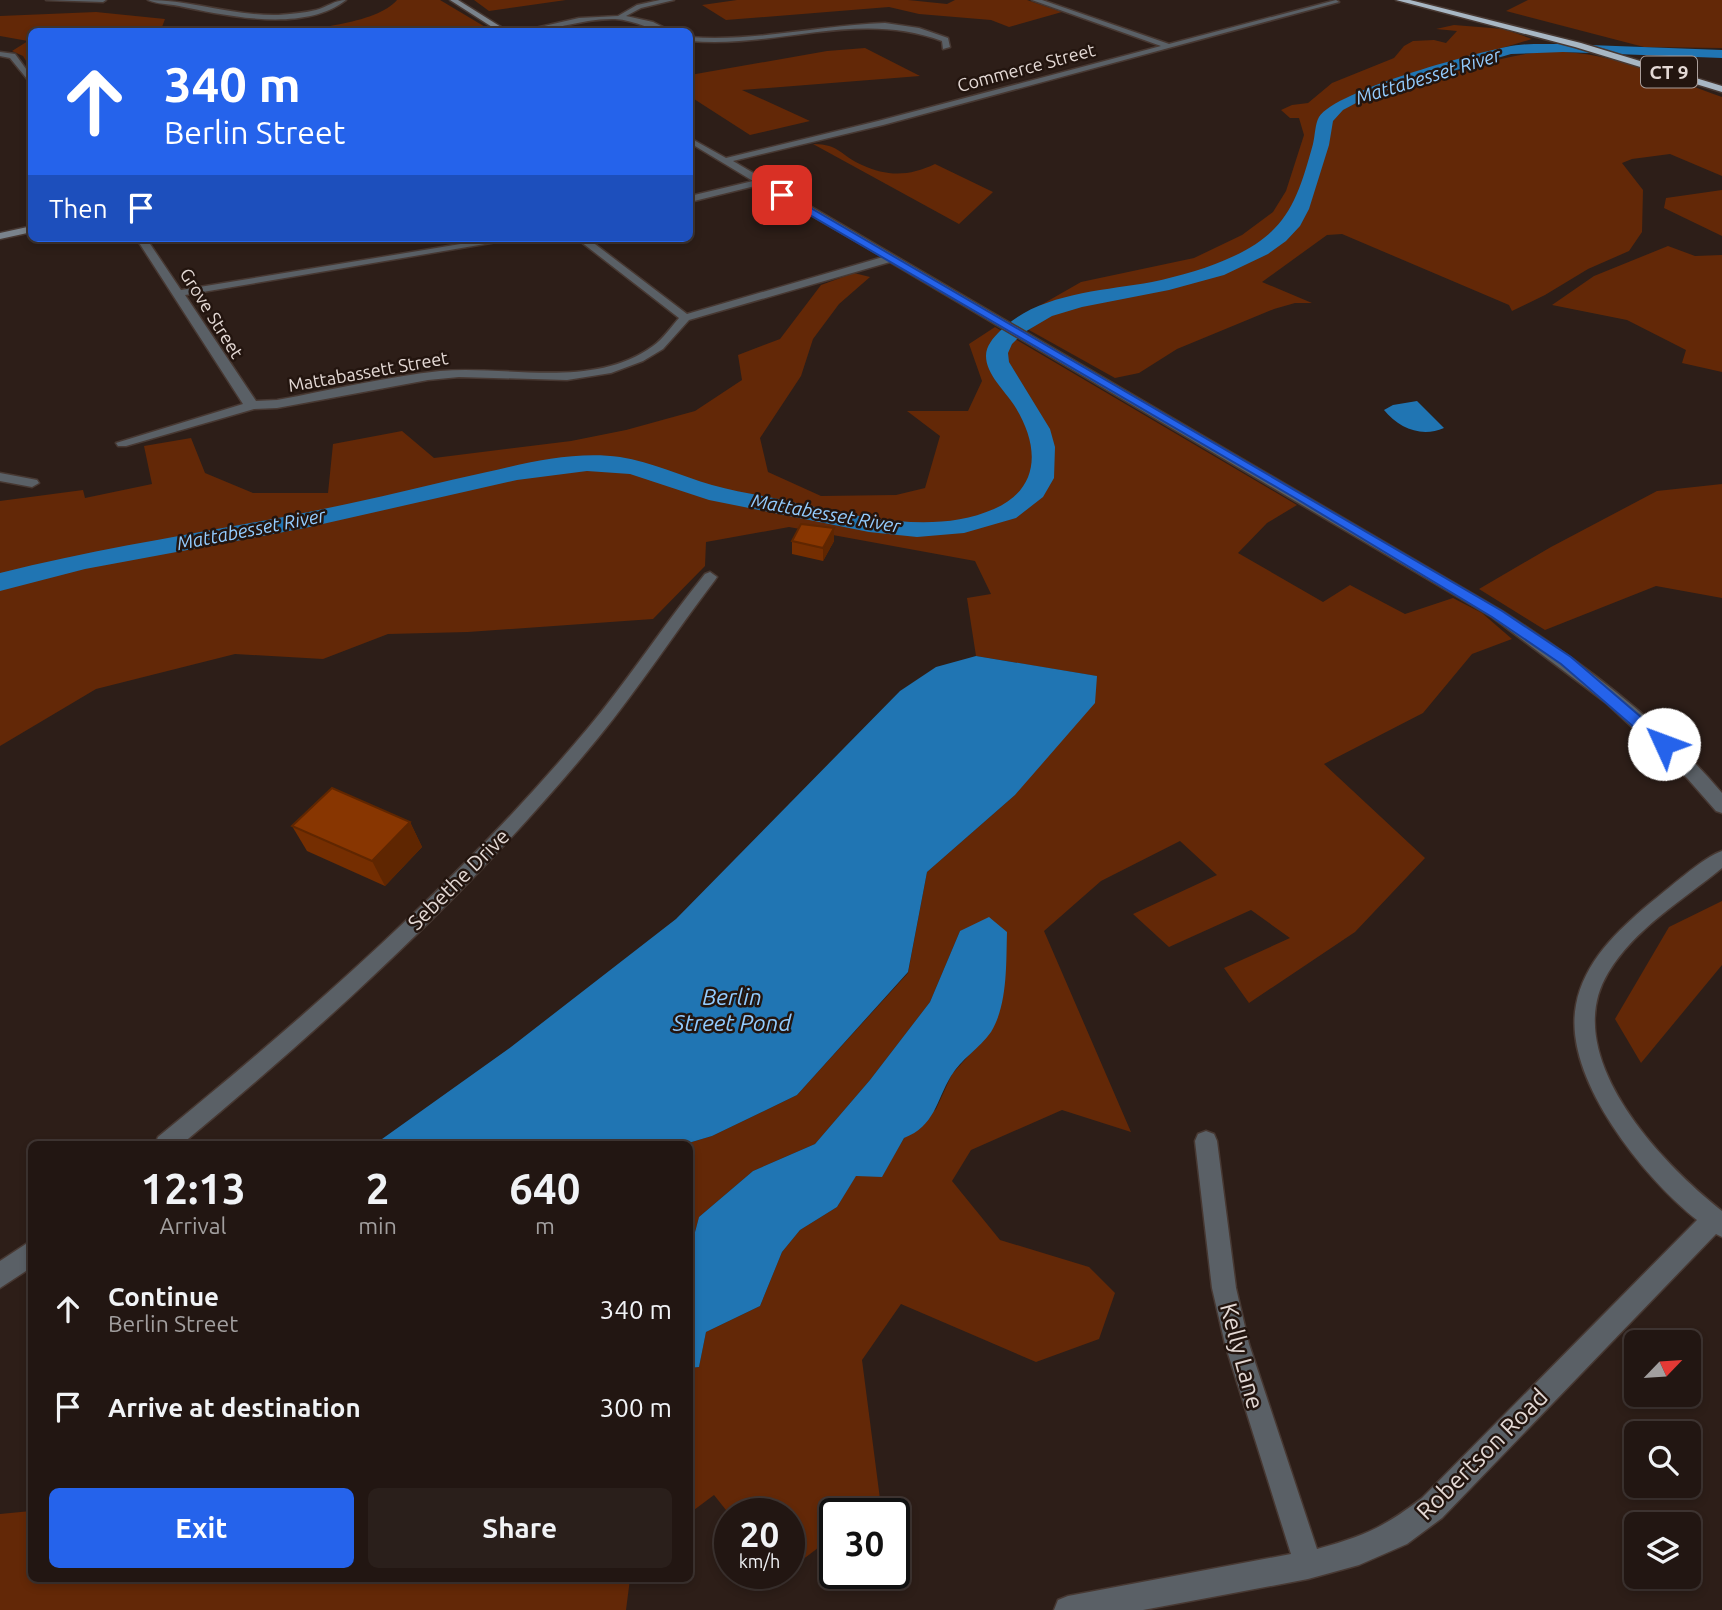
<!DOCTYPE html>
<style>
body{margin:0;font-family:Ubuntu,sans-serif;background:#2a1f1b;color:#f1f3f6;height:100vh;display:flex;flex-direction:column;font-size:26px;white-space:nowrap}
*{box-sizing:border-box;margin:0}
p{font-size:23px;color:#a29f9f}
.icon{flex:none;width:38px;height:38px;fill:none;stroke:currentColor;stroke-width:2;stroke-linecap:round;stroke-linejoin:round}
.map{position:relative;flex:1;overflow:hidden}
.drawer{position:absolute;left:28px;top:1141px;width:665px;height:441px;display:flex;flex-direction:column;background:#221612;border-radius:10px;box-shadow:0 4px 10px #0003,0 0 0 2px #3f3532}
.drawer>*{flex:none}
.banner{position:absolute;left:28px;top:28px;width:665px;height:214px;border-radius:10px;box-shadow:0 4px 10px #0003,0 0 0 2px #3f3532;background:#2563eb;color:#fff;overflow:hidden}
.needle{width:46px;rotate:65deg}
.tools{position:absolute;left:1624px;top:1330px;display:grid;gap:14px}
.tools a{display:grid;place-items:center;width:77px;height:77px;border-radius:10px;background:#221612;box-shadow:0 4px 10px #0003,0 0 0 2px #3f3532;font-size:35px}
.speed{position:absolute;left:714px;top:1498px;display:flex;gap:14px;font-size:35px;font-weight:700;text-align:center}
.speed>*{display:grid;place-content:center;width:91px;height:91px;border-radius:50%;background:#221612;box-shadow:0 4px 10px #0003,0 0 0 2px #3f3532;line-height:1}
.speed small{font-size:18px;font-weight:400}
.speed .limit{border:4px solid #111;border-radius:10px;background:#fff;color:#111}
.pin{position:absolute;display:grid;place-items:center;width:60px;height:60px;color:#fff;margin:-30px;border-radius:14px;box-shadow:0 4px 10px #0006}
.me{position:absolute;width:77px;margin:-38px;rotate:313deg;stroke-linejoin:round;filter:drop-shadow(0 0 5px #0008)}
.turn{display:flex;align-items:center;gap:24px;height:147px;padding:0 21px;font-size:32px}
.turn .icon{width:91px;height:91px;stroke-width:2.5}
.turn b{display:block;font-size:49px;line-height:60px}
.then{display:flex;align-items:center;height:66px;padding:0 21px;background:#0003;gap:14px;font-size:26px}
.eta{display:flex;justify-content:space-evenly;align-items:center;height:119px;text-align:center}
.eta b{font-size:42px;font-weight:700;line-height:49px}
.cta{display:flex;gap:14px;margin-top:auto;padding:14px 21px}
.cta a{flex:1;height:80px;border-radius:10px;background:#2563eb;color:#fff;font-size:28px;font-weight:700;line-height:80px;text-align:center}
.cta a+a{background:#2a1f1b;color:#f1f3f6}
ul{padding:0;list-style:none}
li{display:flex;align-items:center;gap:21px;height:98px;padding:0 21px}
li div{flex:1}
li b{display:block;font-size:26px}
li em{font-style:normal}
.map>svg:first-child{display:block}
.green{fill:#632807}
.water{fill:#2075b3}
.lines{fill:none;stroke-linecap:round;stroke-linejoin:round}
.river{fill:#2075b3;fill-rule:evenodd}
.street-casing{stroke:#473832;stroke-width:3}
.secondary-casing{stroke:#473832;stroke-width:3}
.highway-casing{stroke:#473832;stroke-width:3}
.street{fill:#5a6066;fill-rule:evenodd}
.secondary{fill:#7a838c;fill-rule:evenodd}
.highway{fill:#a8b7c4;fill-rule:evenodd}
.wall{fill:#752e01}
.shaded-wall{fill:#5f2601}
.building{fill:#883601;stroke:#5f2601;stroke-width:2}
.route{fill:#2563eb;stroke:#184099;stroke-width:2}
.labels{text-anchor:middle;dominant-baseline:central;stroke-width:5;stroke-linejoin:round;paint-order:stroke}
.far-street-label{font-size:18px;fill:#e4d9d5;stroke:#23150f}
.shield{fill:#23150f;stroke:#aa9e9a;stroke-width:2}
.shield-label{font-size:19px;font-weight:bold;fill:#e4d9d5}
.far-water-label{font-size:19px;font-style:italic;fill:#93ccff;stroke:#23150f}
.street-label{font-size:21px;fill:#e4d9d5;stroke:#23150f}
.water-label{font-size:23px;font-style:italic;fill:#93ccff;stroke:#23150f}
.near-street-label{font-size:24px;fill:#e4d9d5;stroke:#23150f}
</style>
<div class="map">
<svg width="1722" height="1610" viewBox="0 0 1722 1610">
<rect width="100%" height="100%" fill="#2d1e18"/>
<!-- green -->
<g class="green">
<path d="M397 0H440L492 31H271C303 31 377 24 397 0Z"/>
<path d="M474 0H566L489 11Z"/>
<path d="M737 0H908L947 4 955 0H1027L1062 12 1009 27 991 20 919 14 889 7 726 20 702 5Z"/>
<path d="M1528 0H1722V48L1644 47 1506 11Z"/>
<path d="M96 12 165 19 162 27 216 31 32 32 31 69 23 56 12 51 28 41 0 36V16Z"/>
<path d="M1454 25 1504 29 1532 39 1443 66 1449 74C1477 66 1505 56 1533 53 1598 45 1663 76 1722 97V176L1670 154 1632 159 1622 163 1643 190 1642 232 1629 251 1588 269 1545 295 1512 311 1509 305 1342 234 1327 235 1262 282 1312 303H1295L1274 309 1177 349 1139 373 1115 378 1013 321 1081 282 1194 258 1242 235 1273 212 1286 191 1304 135 1299 118H1290L1281 110 1292 105 1308 103 1332 83 1394 58 1404 46 1413 41 1434 40 1446 43 1457 31 1436 29Z"/>
<path d="M865 48 920 76 742 90 810 121 750 135 694 99 690 100V75L827 51Z"/>
<path d="M813 144C840 144 841 156 862 165 888 177 910 176 935 164L993 192 959 224Z"/>
<path d="M1722 190V236L1664 208 1666 198Z"/>
<path d="M1668 246 1695 256 1722 255V372L1682 363 1686 350 1627 320 1552 305 1594 276Z"/>
<path d="M854 273 870 277 839 304 813 339 801 376 760 438 768 472 821 496 896 495 925 488 940 436 907 411H968L982 381 969 344 995 327 1297 505 1267 523 1238 553 1323 602 1350 585 1405 614 1453 598 1482 613 1512 639 1472 654 1423 713 1324 764 1425 858 1355 932 1249 1003 1224 968 1290 938 1251 910 1169 947 1133 914 1217 875 1180 841 1101 881 1044 931 1131 1132 1062 1110 971 1150 952 1181 1000 1240 1089 1267 1115 1293 1099 1339 1036 1362 901 1304 862 1360 880 1499 862 1514H835V1535L789 1570V1514L730 1515 714 1495 690 1513V1368L699 1367 706 1332 760 1306 782 1252 800 1230 837 1207 856 1175 882 1176 904 1138 936 1109 952 1074 991 1031 960 931 930 1002 870 1080 815 1144 753 1171 699 1217 690 1251V1144H685L712 1136 797 1095 908 973 927 872 1015 795 1096 676 976 656 967 598 991 594 975 561 789 527 706 542 705 566 653 619 468 632 388 634 323 659 235 654 96 689 0 746V501L83 490 85 498 152 484 144 446 191 438 205 473 253 493H328L333 444 402 431 434 458 571 441 626 430 695 411 742 380 738 355 780 339 821 285Z"/>
<path d="M1722 484V598L1656 586 1545 630 1479 589 1551 547 1657 491Z"/>
<path d="M1722 901V965L1641 1063 1615 1019 1669 927Z"/>
<path d="M31 1511 32 1578 630 1579 626 1610H0V1514Z"/>
</g>
<!-- water -->
<g class="water">
<path d="M1417 401 1444 428C1421 438 1399 428 1384 410L1393 405Z"/>
<path d="M976 656 1097 676 1095 703 1015 795 927 872 908 972 797 1095 712 1136 685 1144H375L511 1047 676 919 900 691 936 667Z"/>
<path d="M989 917 1007 932C1006 963 1008 1004 991 1032 980 1048 961 1059 951 1076 936 1101 935 1126 904 1138L882 1177 856 1176 837 1207 800 1230 782 1252 760 1306 706 1332 699 1367 690 1368V1251L699 1217 753 1171 815 1144 870 1080 930 1002 960 931Z"/>
</g>
<g class="lines">
<!-- river -->
<path class="river" d="M1563 44 1722 50V58L1563 52 1511 54 1371 95 1343 110 1333 121 1329 145 1309 209 1300 226 1286 241 1268 254 1224 275 1169 290 1082 307 1052 316 1023 333 1012 344 1008 353 1009 362 1050 429 1055 447 1054 478 1043 497 1016 518 964 533 917 537 869 532 709 500 630 474 587 471 517 480 305 528 85 569 0 591V573C115 544 232 529 347 504 394 494 441 482 487 472 530 462 576 451 620 457 652 462 681 476 712 485 736 492 762 495 787 501 851 514 930 537 994 509 1042 488 1039 444 1014 405 1005 391 986 374 986 356 986 346 993 338 1000 331 1038 293 1102 291 1152 282 1180 276 1209 268 1234 256 1288 231 1298 198 1313 144 1315 136 1315 124 1319 117 1337 90 1471 54 1506 47 1524 43 1544 44 1563 44Z"/>
<!-- street casing -->
<g class="street-casing">
<g id="street">
<path d="M46 0H106L103 2Z"/>
<path d="M148 0C192 0 233 16 278 15 290 14 304 13 316 10 327 7 335 0 346 0 304 33 227 16 179 6 169 4 156 4 148 0Z"/>
<path d="M660 0H674L641 8 626 16 653 22 673 32C654 32 635 20 615 19 582 18 551 32 518 32L579 18 618 16 637 5Z"/>
<path d="M1032 0H1042L1169 44 1336 0 1339 2 883 125 733 161 1502 611C1581 662 1661 721 1722 793V813L1716 811 1687 778 1605 702 1492 617 890 262 689 320 663 349 643 361 611 373 567 380 459 377 428 380 277 408 254 409 126 446H118L116 443 243 404 136 238H146L181 290 497 238H520L185 295 256 401 277 400C331 390 385 377 440 371 509 365 592 390 653 346 663 339 671 327 679 318L576 238H587L687 314 883 257 759 185 690 202V196L753 181 690 143V138L726 158 878 121 1161 46Z"/>
<path d="M885 23 919 28 948 38 950 47 943 49 942 41C858 9 776 49 690 41V37C756 42 820 25 885 23Z"/>
<path d="M0 52 15 54 32 77V85L10 58 0 56Z"/>
<path d="M0 473 37 480 39 483 32 487 0 481Z"/>
<path d="M710 572 717 577 715 580C675 632 640 687 598 738 475 888 331 1020 182 1144H155L158 1137C311 1012 461 880 588 728 624 685 655 638 690 593L705 574Z"/>
<path d="M1722 851V868C1683 900 1634 929 1608 973 1558 1056 1662 1164 1722 1211V1237L1716 1234 1442 1518 1407 1544 1359 1565 1308 1579 1143 1610H1054L1058 1600 1068 1596 1291 1554 1225 1344 1212 1288 1195 1141 1198 1134 1206 1131 1214 1134 1217 1141 1236 1288 1249 1344 1317 1549C1364 1536 1383 1528 1422 1498L1697 1220C1644 1178 1562 1078 1576 1005 1584 962 1617 931 1649 904 1666 891 1703 857 1722 851Z"/>
<path d="M32 1240V1267L0 1288V1261Z"/>
</g>
</g>
<!-- secondary casing -->
<g class="secondary-casing">
<g id="secondary">
<path d="M450 0H458L509 32H500Z"/>
<path d="M32 226V232L0 239V233Z"/>
</g>
</g>
<!-- highway casing -->
<g class="highway-casing">
<path id="highway" d="M1396 0H1410L1581 43 1722 86V92L1575 47Z"/>
</g>
<!-- street -->
<use href="#street" class="street"/>
<!-- secondary -->
<use href="#secondary" class="secondary"/>
<!-- highway -->
<use href="#highway" class="highway"/>
</g>
<!-- wall -->
<g class="wall">
<path d="M792 541H834L823 561 792 554Z"/>
<path d="M410 822 422 847 385 886 307 851 292 826Z"/>
</g>
<!-- shaded-wall -->
<g class="shaded-wall">
<path d="M834 528V541L823 561V548Z"/>
<path d="M410 822 422 847 385 886 372 861Z"/>
</g>
<!-- building -->
<g class="building">
<path d="M801 524 834 528 823 548 792 541Z"/>
<path d="M332 788 410 822 372 861 292 826Z"/>
</g>
<!-- route -->
<path class="route" d="M779 193H785L1502 611 1571 657 1669 741 1671 744 1669 748H1658L1561 664 1492 617 1295 498 779 197Z"/>
<g class="labels">
<!-- far-street labels -->
<g class="far-street-label">
<text transform="translate(1026 67) rotate(-15)">Commerce Street</text>
<text transform="translate(212 313) rotate(58)">Grove Street</text>
<text transform="translate(368 371) rotate(-10)">Mattabassett Street</text>
</g>
<!-- shield labels -->
<rect class="shield" x="1641" y="56.5" width="56" height="31" rx="5"/>
<g class="shield-label">
<text x="1669" y="72">CT 9</text>
</g>
<!-- far-water labels -->
<g class="far-water-label">
<text transform="translate(1428 76) rotate(-17)">Mattabesset River</text>
<text transform="translate(826 513) rotate(10)">Mattabesset River</text>
<text transform="translate(251 529) rotate(-11)">Mattabesset River</text>
</g>
<!-- street labels -->
<g class="street-label">
<text transform="translate(458 879) rotate(-45)">Sebethe Drive</text>
</g>
<!-- water labels -->
<g class="water-label">
<text x="732" y="996">Berlin<tspan x="732" dy="26">Street Pond</tspan></text>
</g>
<!-- near-street labels -->
<g class="near-street-label">
<text transform="translate(1242 1356) rotate(75)">Kelly Lane</text>
<text transform="translate(1482 1454) rotate(-45)">Robertson Road</text>
</g>
</g>
</svg>
<div class="tools">
<a><svg class="needle" viewBox="-14 -14 28 28"><path d="M0-13l5 13h-10z" fill="#e53935"/><path d="M0 13l5-13h-10z" fill="#a29f9f"/></svg></a>
<a><svg class="icon" aria-label="search" viewBox="0 0 24 24"><circle cx="10" cy="10" r="6"/><path d="M15 15l6 6"/></svg></a>
<a><svg class="icon" aria-label="layers" viewBox="0 0 24 24"><path d="M12 4l9 5-9 5-9-5zM3 14l9 5 9-5"/></svg></a>
</div>
<div class="speed"><div>20<small>km/h</small></div><div class="limit">30</div></div>
<div class="pin" style="left:782px;top:195px;background:#d93025"><svg class="icon" aria-label="arrive" viewBox="0 0 24 24"><path d="M6 21V4h12l-3 4 3 4H6"/></svg></div>
<svg class="me" style="left:1664px;top:744px" viewBox="-20 -20 40 40"><circle r="19" fill="#fff"/><path d="M0-13L10 11 0 6-10 11z" fill="#2563eb"/></svg>
<div class="banner">
<div class="turn"><svg class="icon" aria-label="ahead" viewBox="0 0 24 24"><path d="M12 20V5M6 11l6-6 6 6"/></svg><div><b>340 m</b>Berlin Street</div></div>
<div class="then">Then<svg class="icon" aria-label="arrive" viewBox="0 0 24 24"><path d="M6 21V4h12l-3 4 3 4H6"/></svg></div>
</div>
<section class="drawer">
<div class="eta">
<div><b>12:13</b><p>Arrival</p></div>
<div><b>2</b><p>min</p></div>
<div><b>640</b><p>m</p></div>
</div>
<ul>
<li><svg class="icon" aria-label="ahead" viewBox="0 0 24 24"><path d="M12 20V5M6 11l6-6 6 6"/></svg><div><b>Continue</b><p>Berlin Street</p></div><em>340 m</em></li>
<li><svg class="icon" aria-label="arrive" viewBox="0 0 24 24"><path d="M6 21V4h12l-3 4 3 4H6"/></svg><div><b>Arrive at destination</b></div><em>300 m</em></li>
</ul>
<div class="cta"><a>Exit</a><a>Share</a></div>
</section>
</div>
